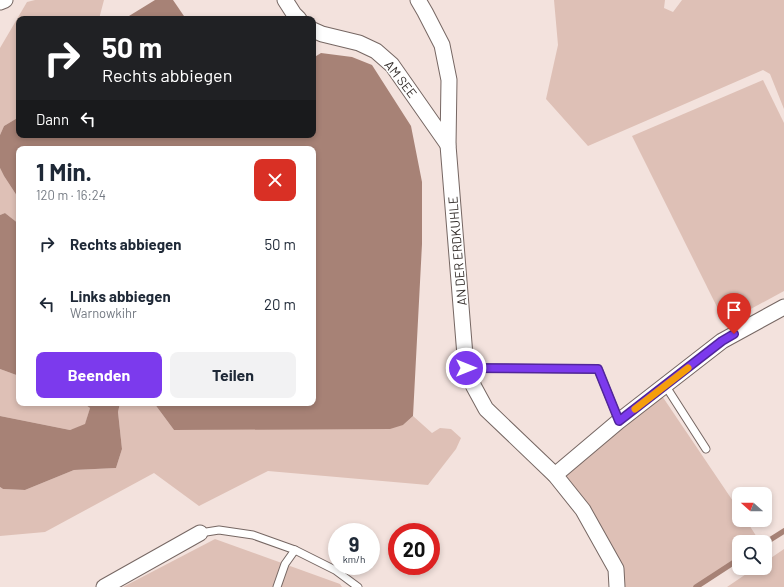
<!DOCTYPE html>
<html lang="de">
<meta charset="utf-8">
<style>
body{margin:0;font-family:Barlow,sans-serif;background:#f2f2f3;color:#1f2937;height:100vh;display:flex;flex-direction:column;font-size:15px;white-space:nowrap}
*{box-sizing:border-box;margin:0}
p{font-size:13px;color:#747a83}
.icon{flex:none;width:22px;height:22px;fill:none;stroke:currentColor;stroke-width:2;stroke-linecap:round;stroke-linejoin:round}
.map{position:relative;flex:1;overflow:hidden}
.drawer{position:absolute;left:16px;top:146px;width:300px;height:260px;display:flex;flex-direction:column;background:#fff;border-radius:8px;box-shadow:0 2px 6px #0003}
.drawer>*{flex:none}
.banner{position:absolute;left:16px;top:16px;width:300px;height:122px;border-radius:8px;box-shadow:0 2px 6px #0003;background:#202124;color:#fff;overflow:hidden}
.needle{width:26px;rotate:291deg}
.fabs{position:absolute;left:732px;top:487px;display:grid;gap:8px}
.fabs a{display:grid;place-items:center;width:40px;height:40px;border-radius:8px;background:#fff;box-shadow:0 2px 6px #0003;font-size:20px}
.speed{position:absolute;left:328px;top:523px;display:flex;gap:8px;font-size:20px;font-weight:700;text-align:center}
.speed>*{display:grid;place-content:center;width:52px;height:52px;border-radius:50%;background:#fff;box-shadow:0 2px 6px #0003;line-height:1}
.speed small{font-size:10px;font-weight:400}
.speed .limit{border:6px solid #d22;background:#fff;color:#111}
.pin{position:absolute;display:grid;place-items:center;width:34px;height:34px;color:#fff;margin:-41px -17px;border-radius:50% 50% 50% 0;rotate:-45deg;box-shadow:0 0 4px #0007}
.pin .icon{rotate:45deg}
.me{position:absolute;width:44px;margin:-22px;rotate:90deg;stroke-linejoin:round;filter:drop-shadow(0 0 3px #0008)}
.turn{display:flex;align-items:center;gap:14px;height:84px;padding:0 20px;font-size:18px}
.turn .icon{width:52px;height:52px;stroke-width:2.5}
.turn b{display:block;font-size:28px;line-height:34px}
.then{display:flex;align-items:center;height:38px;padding:0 20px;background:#0003;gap:8px;font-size:15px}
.round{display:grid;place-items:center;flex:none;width:42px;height:42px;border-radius:8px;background:#f2f2f3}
.head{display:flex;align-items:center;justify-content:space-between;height:68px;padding:0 20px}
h1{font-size:24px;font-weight:700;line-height:30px}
.button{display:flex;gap:8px;margin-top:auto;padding:8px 20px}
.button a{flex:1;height:46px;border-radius:8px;background:#7c3aed;color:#fff;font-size:16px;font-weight:700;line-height:46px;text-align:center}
.button a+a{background:#f2f2f3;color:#1f2937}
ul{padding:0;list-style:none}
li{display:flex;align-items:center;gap:12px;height:60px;padding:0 20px}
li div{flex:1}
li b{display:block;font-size:15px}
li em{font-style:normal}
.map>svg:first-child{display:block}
.green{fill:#dec0b6}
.water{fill:#a78276}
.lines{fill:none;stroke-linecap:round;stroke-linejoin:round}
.stream{stroke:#a78276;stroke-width:5.5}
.lane-casing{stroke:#766763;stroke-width:9}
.street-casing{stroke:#766763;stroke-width:17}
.lane{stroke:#fff;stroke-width:7}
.street{stroke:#fff;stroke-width:15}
.route-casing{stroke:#51269a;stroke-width:10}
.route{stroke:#7c3aed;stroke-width:7}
.slow{stroke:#f59e0b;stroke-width:7}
.labels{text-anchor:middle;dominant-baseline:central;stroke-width:3;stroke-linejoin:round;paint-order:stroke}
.street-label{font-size:13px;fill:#322c29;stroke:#fff}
</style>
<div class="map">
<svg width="784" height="587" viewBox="0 0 784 587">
<rect width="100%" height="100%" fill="#f3e2dd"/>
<!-- green -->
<g class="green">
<path d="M35 0H104L99 19H19V117L4 126 0 135V48L27 2Z"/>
<path d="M554 0H665L664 8 673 12 682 0H784V109L770 74 763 70 588 146 546 99 558 45Z"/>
<path d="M763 80 784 123V291L725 323 632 136Z"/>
<path d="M0 168 4 176 19 199V224L5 213 0 215Z"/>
<path d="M0 369 19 376V403H83L90 408 85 425 70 430 0 416Z"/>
<path d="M658 390 739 510V520H746L760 542H739V559L696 587H624L555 475Z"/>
<path d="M120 403H154L174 430 403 425 413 416 432 433 440 428 451 429 461 438 456 449 428 485 268 471 199 506 154 473 45 532 0 536V487L3 489 25 490 74 470 116 468 122 449 118 412Z"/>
<path d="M215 539 340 584 342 587H123Z"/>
<path d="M784 549V587H727L755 568H765V562Z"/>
</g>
<!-- water -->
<g class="water">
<path d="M155 0H173L186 19H129V16Z"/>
<path d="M321 53 352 57 372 65 411 126 422 182V244L413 416 403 425 390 429 174 430 154 403H313V149H19V199L4 176 0 168V135L4 126 19 117V135H313V58Z"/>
<path d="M5 213 19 224V376L0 369V215Z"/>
<path d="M83 403H120L118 412 122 449 116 468 74 470 25 490 3 489 0 487V416L70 430 85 424 90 408Z"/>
</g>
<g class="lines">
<!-- stream -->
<g class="stream">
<path d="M765 543 784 531"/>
<path d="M696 587 739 559"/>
</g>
<!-- lane casing -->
<g class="lane-casing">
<g id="lane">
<path d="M466 368 598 369 619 421"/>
<path d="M665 385 706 449"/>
<path d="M200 533 219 530 253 535 295 550 335 570 358 587"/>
<path d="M277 587 285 564 295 550"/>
</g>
</g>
<!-- street casing -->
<g class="street-casing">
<g id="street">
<path d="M285 0 294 14 299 19"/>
<path d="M418 0 425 12 442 45 449 80 448 145 466 368 474 387 486 409 555 475 583 510 616 569 617 587"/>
<path d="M0 2 5 0"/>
<path d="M313 30 322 34 359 43 376 51 392 65 448 145"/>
<path d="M555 475 619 421 722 341 784 307"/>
<path d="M104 587 200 533"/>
</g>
</g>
<!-- lane -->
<use href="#lane" class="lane"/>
<!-- street -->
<use href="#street" class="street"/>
</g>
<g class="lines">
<!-- route casing -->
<g class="route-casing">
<path id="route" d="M466 368 598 369 619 421 722 341 734 334"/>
</g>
<!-- route -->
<use href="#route" class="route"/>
<!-- slow -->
<path class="slow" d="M635 409 688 368"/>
</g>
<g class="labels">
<!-- street labels -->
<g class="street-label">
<text transform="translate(401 79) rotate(52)">AM SEE</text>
<text transform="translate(457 251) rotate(-95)">AN DER ERDKUHLE</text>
</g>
</g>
</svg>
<div class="fabs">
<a><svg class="needle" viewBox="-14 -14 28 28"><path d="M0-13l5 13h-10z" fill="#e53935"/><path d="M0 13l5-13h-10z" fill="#747a83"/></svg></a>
<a><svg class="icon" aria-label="search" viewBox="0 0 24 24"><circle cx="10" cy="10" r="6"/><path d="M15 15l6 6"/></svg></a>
</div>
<div class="speed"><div>9<small>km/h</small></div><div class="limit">20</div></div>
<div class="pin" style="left:734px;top:334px;background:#d93025"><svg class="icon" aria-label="arrive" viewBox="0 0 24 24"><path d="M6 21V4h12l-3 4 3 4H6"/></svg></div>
<svg class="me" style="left:466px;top:368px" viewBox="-20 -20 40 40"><circle r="17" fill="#7c3aed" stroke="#fff" stroke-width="3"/><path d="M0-11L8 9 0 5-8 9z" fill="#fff"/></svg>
<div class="banner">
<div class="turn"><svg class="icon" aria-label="right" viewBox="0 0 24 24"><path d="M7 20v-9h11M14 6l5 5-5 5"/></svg><div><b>50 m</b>Rechts abbiegen</div></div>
<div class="then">Dann<svg class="icon" aria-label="left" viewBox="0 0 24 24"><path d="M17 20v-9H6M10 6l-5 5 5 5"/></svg></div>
</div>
<section class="drawer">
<div class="head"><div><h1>1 Min.</h1><p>120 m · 16:24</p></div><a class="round" style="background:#d93025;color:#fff"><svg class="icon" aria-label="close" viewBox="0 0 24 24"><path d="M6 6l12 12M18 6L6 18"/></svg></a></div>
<ul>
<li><svg class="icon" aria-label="right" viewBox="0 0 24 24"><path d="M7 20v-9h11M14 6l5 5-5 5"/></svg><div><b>Rechts abbiegen</b></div><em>50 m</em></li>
<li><svg class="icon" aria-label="left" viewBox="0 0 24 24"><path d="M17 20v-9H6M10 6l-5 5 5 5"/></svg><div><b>Links abbiegen</b><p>Warnowkihr</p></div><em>20 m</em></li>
</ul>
<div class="button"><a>Beenden</a><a>Teilen</a></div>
</section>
</div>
